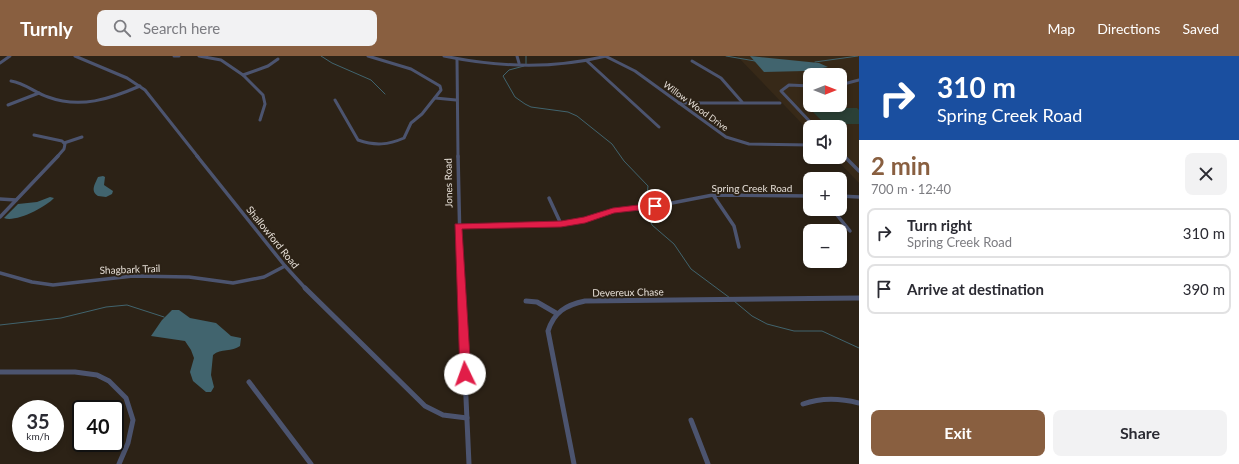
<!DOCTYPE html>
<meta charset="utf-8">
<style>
body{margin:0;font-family:Lato,sans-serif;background:#f2f2f3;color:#2b2b33;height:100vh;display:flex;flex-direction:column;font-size:15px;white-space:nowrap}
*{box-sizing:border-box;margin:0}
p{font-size:13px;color:#7c7c81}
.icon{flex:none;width:22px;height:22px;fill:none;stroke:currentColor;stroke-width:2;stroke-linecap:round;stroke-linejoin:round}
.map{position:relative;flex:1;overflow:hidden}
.details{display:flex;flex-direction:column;background:#fff;width:380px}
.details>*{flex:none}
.guide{background:#1a4fa0;color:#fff;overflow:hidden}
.needle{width:26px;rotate:90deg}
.tools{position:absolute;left:803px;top:12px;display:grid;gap:8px}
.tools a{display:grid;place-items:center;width:44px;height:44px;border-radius:8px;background:#fff;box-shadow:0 2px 6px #0003;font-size:20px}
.speed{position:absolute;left:12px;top:344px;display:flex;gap:8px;font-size:20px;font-weight:700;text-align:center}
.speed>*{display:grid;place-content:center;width:52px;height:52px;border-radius:50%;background:#fff;box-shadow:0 2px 6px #0003;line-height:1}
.speed small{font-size:10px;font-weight:400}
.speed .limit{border:2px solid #111;border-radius:6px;background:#fff;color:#111}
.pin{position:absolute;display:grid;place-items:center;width:34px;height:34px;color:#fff;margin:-17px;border:2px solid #fff;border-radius:50%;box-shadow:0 1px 4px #0007}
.me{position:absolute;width:44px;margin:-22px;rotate:357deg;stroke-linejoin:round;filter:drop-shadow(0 0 3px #0008)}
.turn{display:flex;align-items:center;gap:14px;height:84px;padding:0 12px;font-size:18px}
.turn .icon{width:52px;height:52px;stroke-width:2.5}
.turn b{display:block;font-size:28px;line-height:34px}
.round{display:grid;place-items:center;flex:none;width:42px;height:42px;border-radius:8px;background:#f2f2f3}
.headline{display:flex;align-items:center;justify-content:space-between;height:68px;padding:0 12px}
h1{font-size:24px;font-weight:700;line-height:30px;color:#895f40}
.primary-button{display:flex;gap:8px;margin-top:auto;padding:8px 12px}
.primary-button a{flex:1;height:46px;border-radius:8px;background:#895f40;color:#fff;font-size:16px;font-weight:700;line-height:46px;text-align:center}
.primary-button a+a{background:#f2f2f3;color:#2b2b33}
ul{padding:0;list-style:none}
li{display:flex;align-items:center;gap:12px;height:50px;margin:0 8px 6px;padding:0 4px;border:2px solid #e1e1e2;border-radius:8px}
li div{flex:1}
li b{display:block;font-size:15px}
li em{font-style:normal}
header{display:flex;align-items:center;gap:24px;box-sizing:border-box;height:56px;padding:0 20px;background:#895f40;color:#fff}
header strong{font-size:19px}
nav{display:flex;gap:22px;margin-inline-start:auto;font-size:14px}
.search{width:280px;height:36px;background:#f2f2f3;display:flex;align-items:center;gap:10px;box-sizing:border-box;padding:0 14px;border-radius:8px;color:#7c7c81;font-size:15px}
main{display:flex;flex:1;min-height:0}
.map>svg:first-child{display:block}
.built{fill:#372918;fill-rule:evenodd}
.green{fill:#2b4036}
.water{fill:#41646e}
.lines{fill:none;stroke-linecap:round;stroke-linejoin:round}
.stream{stroke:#41646e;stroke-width:1}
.minor-far2{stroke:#4c546f;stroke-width:3}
.minor-far1{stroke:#4c546f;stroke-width:3.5}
.minor{stroke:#4c546f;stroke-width:5}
.route{fill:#e11d48;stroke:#92132f}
.labels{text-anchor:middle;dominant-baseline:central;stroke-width:4;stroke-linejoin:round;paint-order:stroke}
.far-street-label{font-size:9px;fill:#e6dfd7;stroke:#2c2216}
.street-label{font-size:10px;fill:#e6dfd7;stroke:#2c2216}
</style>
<header>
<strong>Turnly</strong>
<div class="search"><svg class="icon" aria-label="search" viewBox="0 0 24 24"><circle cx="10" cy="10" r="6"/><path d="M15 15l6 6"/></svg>Search here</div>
<nav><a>Map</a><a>Directions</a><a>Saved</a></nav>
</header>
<main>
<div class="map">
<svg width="859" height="408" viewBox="0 0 859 408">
<rect width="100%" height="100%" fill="#2c2216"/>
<!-- built -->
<path class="built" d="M737 0H859V127L834 101H840V71H810V76ZM810 19H840V49H810Z"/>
<!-- green -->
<path class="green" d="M809 52H857L859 54V68H825Z"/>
<!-- water -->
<g class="water">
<path d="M750 0 819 7 828 11 805 15 764 16Z"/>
<path d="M103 120 105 121 104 129 113 135 112 138 106 141 98 140C90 135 95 128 98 121Z"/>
<path d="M50 141 54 142C46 151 15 167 4 162L18 148 37 146Z"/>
<path d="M172 254H179L190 262 216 267 231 280 241 282 240 290C232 296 221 292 213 299L211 319 214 331 211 336H206L193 325 190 316 194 302 191 294 185 285 151 280 162 264Z"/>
</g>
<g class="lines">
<!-- stream -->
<g class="stream">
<path d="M321 0 332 7 371 24 385 38"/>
<path d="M526 0V8"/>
<path d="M726 0 755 5"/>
<path d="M815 6 858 0"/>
<path d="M524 10 509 14 503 20 515 41 525 48 531 51 568 56 577 60 612 88 624 105 648 130 646 150"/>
<path d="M646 153 652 169 674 188 691 213 730 242"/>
<path d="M734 245 752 260 767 268 794 275H822L859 292"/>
<path d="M0 269 61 262 106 251 127 249 164 261"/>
</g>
<!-- minor-far2 -->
<g class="minor-far2">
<path d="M75 0 127 22 145 34 198 101"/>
<path d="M174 0H179"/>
<path d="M199 0 221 4 243 19 263 39 265 48 260 64"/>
<path d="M444 0C497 11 554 13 606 0"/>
<path d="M517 0 519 7"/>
<path d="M605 0 635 15 726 81 749 88 810 89"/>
<path d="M457 3 458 101"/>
<path d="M587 5 659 71"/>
<path d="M692 5 721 22 742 46"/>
<path d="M0 7 10 0"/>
<path d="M243 19 268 10 278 3"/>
<path d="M11 25C25 27 35 37 48 41 80 53 110 43 140 30"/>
<path d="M840 29 859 24"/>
<path d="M810 30 789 29 781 35 815 71"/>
<path d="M435 42 456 44"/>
<path d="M335 44 358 84C375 90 388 89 404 82L411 67 422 58 441 34 440 30 411 13 368 0"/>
<path d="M679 47H780"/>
<path d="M8 49 39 37"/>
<path d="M34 79 62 85 65 88 64 93 57 101"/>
<path d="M64 87 82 81"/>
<path d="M840 96 845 101"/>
</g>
<!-- minor-far1 -->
<g class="minor-far1">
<path d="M197 100 285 210 306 233"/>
<path d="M458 100 461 233"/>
<path d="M844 100 859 115"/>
<path d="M713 139 734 170 739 191"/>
<path d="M840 140 859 141"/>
<path d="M549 142 561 168"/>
<path d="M0 143 16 144"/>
<path d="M832 153 850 175"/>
<path d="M0 161 58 100"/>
<path d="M458 170 561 168 585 164 613 154 641 153 713 139 810 140"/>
<path d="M0 217 32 226 53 229 133 220 189 221 233 227 264 221 285 210"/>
</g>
<!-- minor -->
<g class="minor">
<path d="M305 232 425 350 443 359 467 362"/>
<path d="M461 232 469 408"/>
<path d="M526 245 537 246 556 257"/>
<path d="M0 316H75L97 319 109 325 126 342 133 364 128 387 119 408"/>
<path d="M249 326 311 408"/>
<path d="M803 348C822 341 840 342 859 347"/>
<path d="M691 364 708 408"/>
<path d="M574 408 548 275C554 256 566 249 585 245L859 242"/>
</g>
</g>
<!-- route -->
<path class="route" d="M655 147 659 150 657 152 614 157 585 167 561 171 462 173 471 318 469 321 465 323 461 321 460 318 455 168 561 165 584 161 613 152Z"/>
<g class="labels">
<!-- far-street labels -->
<g class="far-street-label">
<text transform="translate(696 50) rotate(36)">Willow Wood Drive</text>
</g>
<!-- street labels -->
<g class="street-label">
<text transform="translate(448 127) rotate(-91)">Jones Road</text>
<text x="752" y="132">Spring Creek Road</text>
<text transform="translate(273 181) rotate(51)">Shallowford Road</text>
<text transform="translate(130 213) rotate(-2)">Shagbark Trail</text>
<text transform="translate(628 236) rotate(-1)">Devereux Chase</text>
</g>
</g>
</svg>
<div class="tools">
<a><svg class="needle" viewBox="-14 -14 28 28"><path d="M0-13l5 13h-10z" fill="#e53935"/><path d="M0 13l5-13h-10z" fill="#7c7c81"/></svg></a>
<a><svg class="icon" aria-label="sound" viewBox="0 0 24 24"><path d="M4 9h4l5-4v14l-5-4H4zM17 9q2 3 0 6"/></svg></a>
<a>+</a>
<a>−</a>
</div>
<div class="speed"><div>35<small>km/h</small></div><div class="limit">40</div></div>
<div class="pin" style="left:655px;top:150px;background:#d93025"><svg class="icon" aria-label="arrive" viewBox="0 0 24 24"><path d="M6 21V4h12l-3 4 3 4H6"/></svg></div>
<svg class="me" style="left:465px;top:318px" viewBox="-20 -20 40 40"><circle r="19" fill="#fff"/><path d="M0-13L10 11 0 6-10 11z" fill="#e11d48"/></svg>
</div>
<section class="details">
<div class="guide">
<div class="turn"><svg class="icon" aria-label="right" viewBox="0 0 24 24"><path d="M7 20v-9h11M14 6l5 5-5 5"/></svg><div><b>310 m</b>Spring Creek Road</div></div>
</div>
<div class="headline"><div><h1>2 min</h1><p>700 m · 12:40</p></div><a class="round"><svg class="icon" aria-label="close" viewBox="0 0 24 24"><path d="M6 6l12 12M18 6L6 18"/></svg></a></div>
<ul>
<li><svg class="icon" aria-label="right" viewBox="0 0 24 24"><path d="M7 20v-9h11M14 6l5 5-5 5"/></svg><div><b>Turn right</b><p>Spring Creek Road</p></div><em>310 m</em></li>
<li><svg class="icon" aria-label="arrive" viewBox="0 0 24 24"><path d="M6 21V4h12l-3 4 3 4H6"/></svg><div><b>Arrive at destination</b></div><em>390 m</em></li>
</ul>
<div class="primary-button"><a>Exit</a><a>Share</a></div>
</section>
</main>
